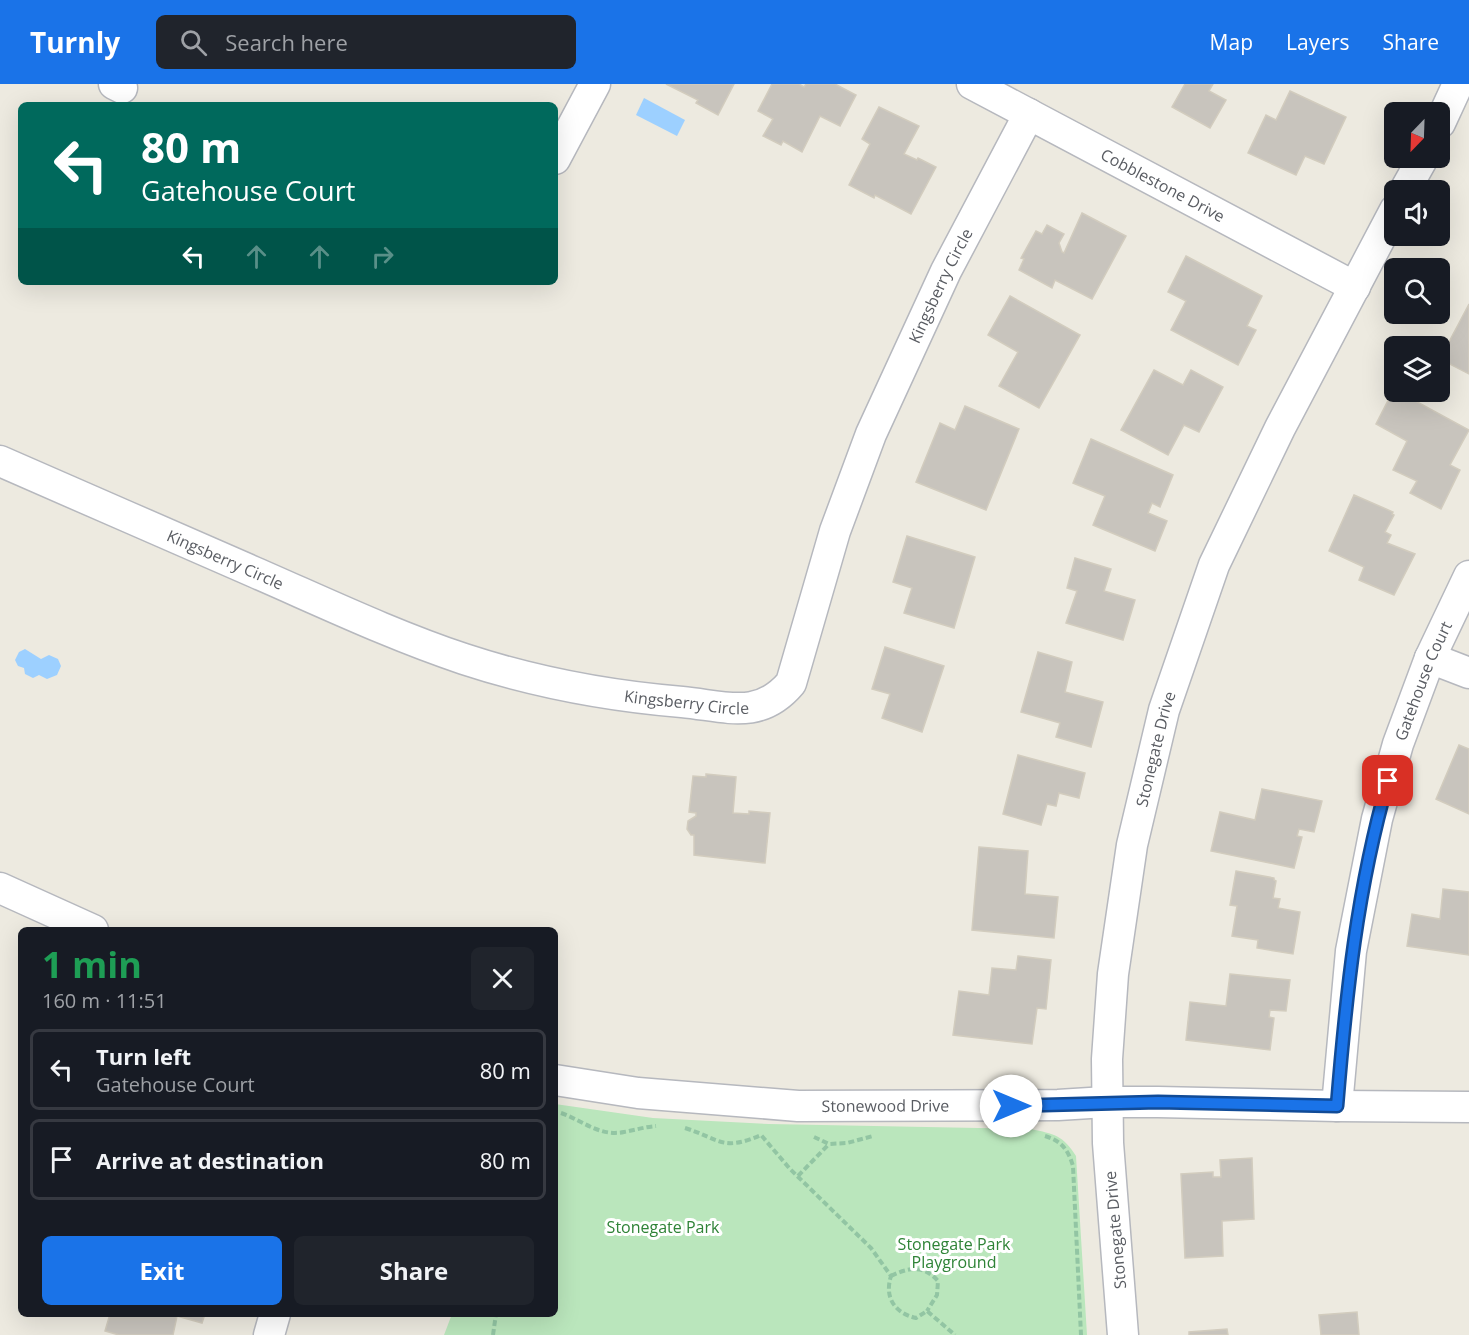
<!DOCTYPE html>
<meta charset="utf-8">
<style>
body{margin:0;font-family:"Open Sans",sans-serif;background:#20242c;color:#f1f3f6;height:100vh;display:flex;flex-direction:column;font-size:22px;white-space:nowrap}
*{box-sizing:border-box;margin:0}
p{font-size:20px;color:#9ea1a6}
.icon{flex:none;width:33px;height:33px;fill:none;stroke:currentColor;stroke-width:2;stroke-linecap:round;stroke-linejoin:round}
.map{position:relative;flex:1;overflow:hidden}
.panel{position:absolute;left:18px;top:843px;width:540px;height:390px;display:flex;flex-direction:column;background:#171b24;border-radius:9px;box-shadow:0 6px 24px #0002}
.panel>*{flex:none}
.guide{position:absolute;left:18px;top:18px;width:540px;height:183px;border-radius:9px;box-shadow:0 6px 24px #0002;background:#00695c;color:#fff;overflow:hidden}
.needle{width:39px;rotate:203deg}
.buttons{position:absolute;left:1384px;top:18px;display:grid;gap:12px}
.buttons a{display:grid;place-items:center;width:66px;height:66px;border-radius:9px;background:#171b24;box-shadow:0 6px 24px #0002;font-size:30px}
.pin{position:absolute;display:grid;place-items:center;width:51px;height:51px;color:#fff;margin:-26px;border-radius:12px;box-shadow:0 3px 9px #0006}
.me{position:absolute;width:66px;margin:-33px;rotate:90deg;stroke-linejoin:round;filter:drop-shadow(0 0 4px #0008)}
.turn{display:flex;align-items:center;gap:21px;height:126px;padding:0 24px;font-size:27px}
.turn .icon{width:78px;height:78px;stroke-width:2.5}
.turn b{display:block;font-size:42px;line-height:51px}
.lanes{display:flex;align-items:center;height:57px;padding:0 24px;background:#0003;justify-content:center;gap:30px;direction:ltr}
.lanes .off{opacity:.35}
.round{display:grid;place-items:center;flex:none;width:63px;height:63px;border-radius:9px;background:#20242c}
.summary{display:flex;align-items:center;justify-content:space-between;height:102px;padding:0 24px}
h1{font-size:36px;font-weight:700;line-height:45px;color:#1e9e55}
.cta{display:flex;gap:12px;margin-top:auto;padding:12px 24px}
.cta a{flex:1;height:69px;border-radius:9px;background:#1a73e8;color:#fff;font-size:24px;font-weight:700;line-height:69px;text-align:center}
.cta a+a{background:#20242c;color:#f1f3f6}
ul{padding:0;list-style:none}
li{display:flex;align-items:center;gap:18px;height:81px;margin:0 12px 9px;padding:0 12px;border:3px solid #363941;border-radius:9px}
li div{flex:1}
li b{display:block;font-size:22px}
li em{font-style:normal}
header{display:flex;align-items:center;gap:36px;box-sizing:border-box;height:84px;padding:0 30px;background:#1a73e8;color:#fff}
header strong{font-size:28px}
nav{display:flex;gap:33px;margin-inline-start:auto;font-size:21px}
.search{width:420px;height:54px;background:#20242c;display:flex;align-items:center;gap:15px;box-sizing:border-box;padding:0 21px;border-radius:9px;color:#9ea1a6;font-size:22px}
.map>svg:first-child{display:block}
.green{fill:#bae6bc}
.water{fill:#9dd0ff}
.building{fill:#c8c4bd;stroke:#d2ccbe;stroke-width:1.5}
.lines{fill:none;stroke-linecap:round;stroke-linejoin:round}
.street-casing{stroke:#b6b8be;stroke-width:33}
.path{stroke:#92c5a3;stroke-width:4;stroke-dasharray:6 3;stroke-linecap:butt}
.street{stroke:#fff;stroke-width:30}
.route-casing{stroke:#114b97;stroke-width:15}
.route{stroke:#1a73e8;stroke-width:10}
.labels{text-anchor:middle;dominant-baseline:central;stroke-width:6;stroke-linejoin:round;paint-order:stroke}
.street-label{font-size:16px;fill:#595c62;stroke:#fff}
.park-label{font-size:16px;fill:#2f8337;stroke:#fff}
</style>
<header>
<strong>Turnly</strong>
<div class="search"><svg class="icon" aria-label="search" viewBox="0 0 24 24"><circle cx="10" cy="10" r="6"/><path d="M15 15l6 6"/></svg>Search here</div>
<nav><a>Map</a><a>Layers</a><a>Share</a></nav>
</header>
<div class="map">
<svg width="1469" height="1251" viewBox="0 0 1469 1251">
<rect width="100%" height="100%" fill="#edeae0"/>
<!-- green -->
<path class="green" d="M555 1020 653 1034 769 1040 1031 1045C1054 1050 1063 1051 1076 1072L1087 1251H444L452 1230H555Z"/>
<!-- water -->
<g class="water">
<path d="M644 14 685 36 677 52 636 31Z"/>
<path d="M25 565 41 575 49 571 58 575 61 582 57 591 47 595 39 591 33 594 25 590 24 584 18 582 15 576 19 568Z"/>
</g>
<!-- building -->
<g class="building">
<path d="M666 0H734L718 31 696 19 698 16Z"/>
<path d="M772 0H799L804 3 806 0H835L856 11 840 42 820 32 802 68 783 57 781 61 763 52 773 35 758 27Z"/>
<path d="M1185 0H1213L1209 7 1226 16 1210 44 1172 23Z"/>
<path d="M1290 7 1346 33 1324 80 1305 72 1296 91 1248 69 1266 31 1276 36Z"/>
<path d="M879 23 919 42 904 70 917 76 918 74 936 83 911 130 875 111 874 114 849 101 870 60 862 55Z"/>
<path d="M1082 129 1126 152 1092 215 1055 196 1052 204 1019 186 1024 175 1021 174 1036 147 1042 150 1047 141 1064 150 1059 159 1062 168 1064 169Z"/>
<path d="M1186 172 1262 212 1247 242 1256 246 1238 281 1171 246 1186 217 1168 208Z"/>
<path d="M1010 212 1080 251 1039 324 999 302 1018 268 988 251Z"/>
<path d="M1469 220V290L1440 275Z"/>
<path d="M1154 286 1183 301 1191 286 1223 303 1199 348 1184 341 1168 371 1121 346Z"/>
<path d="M1394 305 1395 308H1399L1469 346 1450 381 1460 386 1441 425 1410 409 1417 397 1393 386 1407 357 1376 340Z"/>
<path d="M965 322 1019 345 986 426 916 398 940 339 955 346Z"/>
<path d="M1091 355 1173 391 1160 423 1152 419 1148 429 1167 437 1155 467 1093 441 1105 412 1073 399Z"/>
<path d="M1354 411 1393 428 1392 430 1394 431 1385 448 1391 451 1387 459 1415 470 1394 511 1359 496 1364 483 1329 467Z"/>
<path d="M907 452 975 473 954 544 904 529 912 504 893 498Z"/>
<path d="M1075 474 1111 485 1104 507 1135 516 1123 556 1066 539 1077 507 1067 504Z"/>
<path d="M885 563 944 582 922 648 882 634 890 610 872 605Z"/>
<path d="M1038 568 1072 578 1065 608 1103 618 1091 663 1056 653 1060 639 1021 628Z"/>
<path d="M1459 661 1469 665V730L1436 715Z"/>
<path d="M1018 671 1085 689 1079 714 1059 709 1056 722 1047 720 1041 741 1003 730Z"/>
<path d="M706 690 736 693 733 729 749 730V727L770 729 765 779 694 771V751H691L687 745 688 737 696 732V729L689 728 693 692 706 693Z"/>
<path d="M1262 705 1322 717 1314 748 1299 745 1297 752 1302 753 1294 784 1211 767 1220 728 1255 736Z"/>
<path d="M979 763 1028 767 1025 810 1058 813 1054 854 972 846Z"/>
<path d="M1236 787 1274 794V796L1276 797 1273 814 1280 815 1278 824 1300 828 1293 870 1257 864 1258 856 1232 852 1237 822 1230 821Z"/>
<path d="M1443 805 1469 808V871L1407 862 1412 830 1440 835Z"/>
<path d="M1018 872 1051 876 1046 925 1037 924 1032 960 953 951 959 907 989 911 992 884 1016 886Z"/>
<path d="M1230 890 1290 896 1286 927 1270 926 1269 933 1274 934 1270 966 1186 956 1190 918 1226 922Z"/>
<path d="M1252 1074 1254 1135 1222 1137 1223 1172 1185 1174 1181 1090 1213 1088V1093H1221L1220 1076Z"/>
<path d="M1357 1228 1359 1251H1321L1319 1231Z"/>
<path d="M110 1230H205L202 1239 177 1232 173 1251H119L105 1247Z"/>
<path d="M1227 1245 1228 1251H1189V1248Z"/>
</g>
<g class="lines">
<!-- street casing -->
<g class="street-casing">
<g id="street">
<path d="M114 0 122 4"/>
<path id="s1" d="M972 0 1355 203"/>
<path d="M1440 39 1458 0"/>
<path d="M555 75 595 0"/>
<path d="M1405 106 1423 74"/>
<path id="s2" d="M0 377C85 414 169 451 254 488 323 518 392 551 464 575 534 598 609 612 682 618 725 622 759 637 791 599L835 447 871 350 946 187 1029 30"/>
<path d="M1430 574 1469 589"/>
<path d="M0 804 93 846"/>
<path id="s3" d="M555 996 638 1009 798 1022 1058 1021 1106 1018H1158L1337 1022 1469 1023"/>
<path id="s4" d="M1337 1022 1351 867 1377 735 1398 660 1430 574 1469 492"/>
<path d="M269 1251 275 1230"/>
<path id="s5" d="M1123 1251 1108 1059 1107 975 1113 890 1132 761 1164 626 1214 481 1280 344 1395 126"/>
</g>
</g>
<!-- path -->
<g class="path">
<path d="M561 1029C582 1036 599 1053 624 1048 635 1046 645 1043 656 1042"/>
<path d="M685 1044C720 1055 722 1068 761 1051L790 1085 871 1164 891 1192C884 1214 895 1229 916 1234L927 1227 955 1251"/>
<path d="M1045 1052C1061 1057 1068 1065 1073 1082L1081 1251"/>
<path d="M814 1053 829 1060 847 1059 873 1052"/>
<path d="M798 1092 829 1060"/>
<path d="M891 1192C909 1183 924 1181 938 1197L937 1211 927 1227"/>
<path d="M493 1251 496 1230"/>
</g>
<!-- street -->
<use href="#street" class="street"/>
</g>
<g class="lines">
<!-- route casing -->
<g class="route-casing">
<path id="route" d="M1011 1022 1158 1018 1337 1022C1346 912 1357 804 1388 697"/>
</g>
<!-- route -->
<use href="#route" class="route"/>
</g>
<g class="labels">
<!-- street labels -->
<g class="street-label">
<text stroke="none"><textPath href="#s1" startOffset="216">Cobblestone Drive</textPath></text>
<text stroke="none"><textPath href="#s2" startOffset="1270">Kingsberry Circle</textPath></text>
<text stroke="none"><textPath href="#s2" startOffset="246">Kingsberry Circle</textPath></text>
<text stroke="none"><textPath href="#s4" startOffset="436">Gatehouse Court</textPath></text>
<text stroke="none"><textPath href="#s2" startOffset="732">Kingsberry Circle</textPath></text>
<text stroke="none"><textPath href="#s5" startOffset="591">Stonegate Drive</textPath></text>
<text stroke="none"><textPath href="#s3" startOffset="332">Stonewood Drive</textPath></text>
<text transform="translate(1115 1146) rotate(-95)">Stonegate Drive</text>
</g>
<!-- park labels -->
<g class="park-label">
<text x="663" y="1143">Stonegate Park</text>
<text x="954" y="1160">Stonegate Park<tspan x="954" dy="18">Playground</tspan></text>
</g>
</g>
</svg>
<div class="buttons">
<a><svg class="needle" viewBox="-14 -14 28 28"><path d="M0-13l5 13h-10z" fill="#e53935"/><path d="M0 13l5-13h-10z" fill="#9ea1a6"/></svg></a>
<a><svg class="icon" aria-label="sound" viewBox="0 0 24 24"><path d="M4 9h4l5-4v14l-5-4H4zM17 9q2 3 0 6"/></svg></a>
<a><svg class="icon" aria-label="search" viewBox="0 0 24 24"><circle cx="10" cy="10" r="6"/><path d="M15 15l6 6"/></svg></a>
<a><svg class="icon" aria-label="layers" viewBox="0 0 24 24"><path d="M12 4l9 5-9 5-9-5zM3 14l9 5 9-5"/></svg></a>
</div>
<div class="pin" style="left:1388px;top:697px;background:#d93025"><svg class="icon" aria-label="arrive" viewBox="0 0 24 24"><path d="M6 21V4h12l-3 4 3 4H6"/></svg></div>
<svg class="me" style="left:1011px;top:1022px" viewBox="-20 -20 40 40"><circle r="19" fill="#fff"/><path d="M0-13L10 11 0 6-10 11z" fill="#1a73e8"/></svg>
<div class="guide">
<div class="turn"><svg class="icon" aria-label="left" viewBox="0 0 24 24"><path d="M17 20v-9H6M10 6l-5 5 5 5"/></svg><div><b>80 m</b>Gatehouse Court</div></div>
<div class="lanes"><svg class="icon" aria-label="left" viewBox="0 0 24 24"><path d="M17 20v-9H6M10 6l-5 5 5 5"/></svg><svg class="icon off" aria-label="ahead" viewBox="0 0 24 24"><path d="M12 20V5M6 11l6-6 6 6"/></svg><svg class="icon off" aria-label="ahead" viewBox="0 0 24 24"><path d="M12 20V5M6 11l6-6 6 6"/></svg><svg class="icon off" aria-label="right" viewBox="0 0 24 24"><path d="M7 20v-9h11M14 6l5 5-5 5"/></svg></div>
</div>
<section class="panel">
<div class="summary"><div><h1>1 min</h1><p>160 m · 11:51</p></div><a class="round"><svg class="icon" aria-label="close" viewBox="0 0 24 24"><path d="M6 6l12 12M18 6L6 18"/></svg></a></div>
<ul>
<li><svg class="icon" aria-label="left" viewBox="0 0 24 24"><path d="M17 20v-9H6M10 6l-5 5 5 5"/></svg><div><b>Turn left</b><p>Gatehouse Court</p></div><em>80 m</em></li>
<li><svg class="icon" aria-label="arrive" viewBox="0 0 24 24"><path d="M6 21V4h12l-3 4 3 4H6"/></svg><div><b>Arrive at destination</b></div><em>80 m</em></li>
</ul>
<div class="cta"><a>Exit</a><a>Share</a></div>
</section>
</div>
